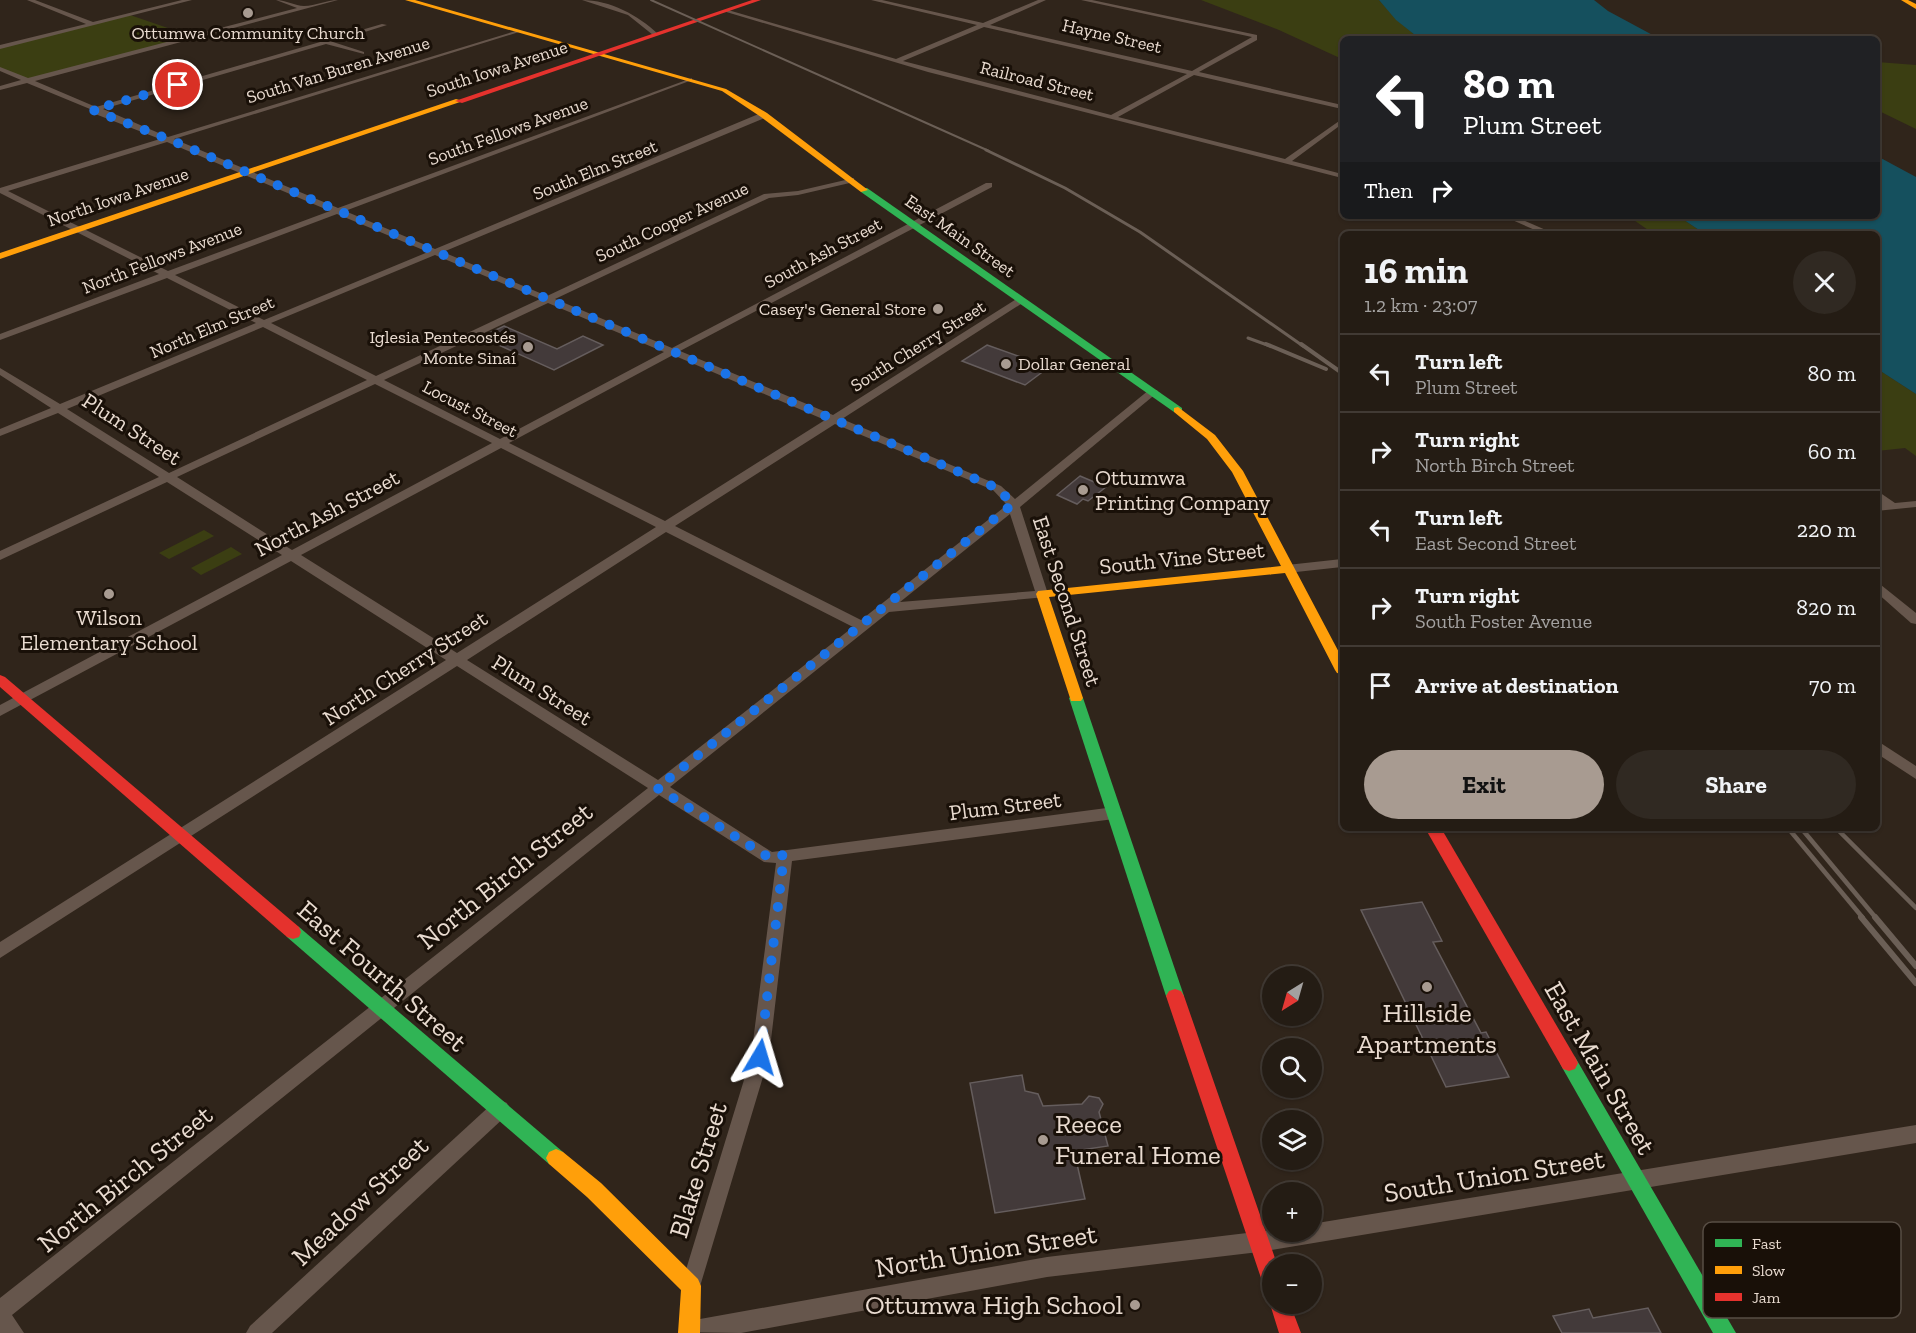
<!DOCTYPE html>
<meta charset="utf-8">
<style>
body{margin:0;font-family:"Zilla Slab",serif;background:#302922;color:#f1f3f6;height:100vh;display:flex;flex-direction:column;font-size:22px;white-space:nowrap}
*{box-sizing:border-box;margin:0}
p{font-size:20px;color:#a3a1a0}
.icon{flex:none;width:33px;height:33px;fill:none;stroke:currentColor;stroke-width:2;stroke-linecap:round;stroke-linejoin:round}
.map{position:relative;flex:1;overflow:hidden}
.side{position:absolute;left:1340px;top:231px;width:540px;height:600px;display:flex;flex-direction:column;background:#241c14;border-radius:9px;box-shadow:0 2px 4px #0004,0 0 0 2px #413a34}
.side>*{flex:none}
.top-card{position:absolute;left:1340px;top:36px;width:540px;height:183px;border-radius:9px;box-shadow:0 2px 4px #0004,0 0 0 2px #413a34;background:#202124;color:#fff;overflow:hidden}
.needle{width:39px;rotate:217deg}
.tools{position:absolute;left:1262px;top:966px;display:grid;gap:12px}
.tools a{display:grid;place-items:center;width:60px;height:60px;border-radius:50%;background:#241c14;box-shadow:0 2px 4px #0004,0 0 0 2px #413a34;font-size:30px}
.pin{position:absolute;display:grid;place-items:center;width:51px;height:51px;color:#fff;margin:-26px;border:3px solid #fff;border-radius:50%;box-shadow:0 2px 6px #0007}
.me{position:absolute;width:66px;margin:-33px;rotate:7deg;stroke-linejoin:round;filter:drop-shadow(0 0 4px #0008)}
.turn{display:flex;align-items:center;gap:21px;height:126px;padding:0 24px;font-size:27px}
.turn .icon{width:78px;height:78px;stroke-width:2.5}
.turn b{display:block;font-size:42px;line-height:51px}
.then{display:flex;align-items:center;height:57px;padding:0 24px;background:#0003;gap:12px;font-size:22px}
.round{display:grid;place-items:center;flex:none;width:63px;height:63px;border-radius:32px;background:#302922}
.head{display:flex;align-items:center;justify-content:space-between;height:102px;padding:0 24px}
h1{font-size:36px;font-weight:700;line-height:45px}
.button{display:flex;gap:12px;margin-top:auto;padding:12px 24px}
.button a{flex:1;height:69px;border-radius:36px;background:#a89b91;color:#111;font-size:24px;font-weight:700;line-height:69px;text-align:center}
.button a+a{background:#302922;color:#f1f3f6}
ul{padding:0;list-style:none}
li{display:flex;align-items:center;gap:18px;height:78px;padding:0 24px;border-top:2px solid #413a34}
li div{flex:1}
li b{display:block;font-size:22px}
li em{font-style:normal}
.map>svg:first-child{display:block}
.green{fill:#3b3e12}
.water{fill:#15505e}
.building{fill:#433a3a;stroke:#655d5d;stroke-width:1.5}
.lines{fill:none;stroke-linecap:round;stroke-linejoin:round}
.street{fill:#66564c;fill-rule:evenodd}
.fast{fill:#30b455;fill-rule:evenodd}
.slow{fill:#ff9f0a;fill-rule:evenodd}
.jam{fill:#e5322d;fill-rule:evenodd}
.rail-far4{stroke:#6b5f56;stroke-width:2}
.rail-far3{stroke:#6b5f56;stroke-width:3}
.rail-far2{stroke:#6b5f56;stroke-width:4}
.rail-far1{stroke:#6b5f56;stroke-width:4.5}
.rail{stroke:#6b5f56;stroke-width:6}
.route{stroke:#1a73e8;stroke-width:10;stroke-dasharray:0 18}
.poi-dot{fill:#a89b91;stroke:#191008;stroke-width:2}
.labels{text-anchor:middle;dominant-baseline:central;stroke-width:6;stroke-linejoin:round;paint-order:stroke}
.far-poi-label{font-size:18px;fill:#e9dbd0;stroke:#191008;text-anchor:end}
.far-street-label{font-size:18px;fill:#e9dbd0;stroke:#191008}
.street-label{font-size:22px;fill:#e9dbd0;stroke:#191008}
.poi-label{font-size:22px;fill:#e9dbd0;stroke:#191008;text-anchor:start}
.near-street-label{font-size:27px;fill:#e9dbd0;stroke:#191008}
.near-poi-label{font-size:27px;fill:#e9dbd0;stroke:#191008}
.key{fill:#191008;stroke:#574d44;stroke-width:1.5}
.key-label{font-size:16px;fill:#e9dbd0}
</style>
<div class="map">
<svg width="1916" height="1333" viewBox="0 0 1916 1333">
<rect width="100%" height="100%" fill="#30251b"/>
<!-- green -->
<g class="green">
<path d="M1201 0H1379L1397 20 1420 39H1342V59L1279 30Z"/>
<path d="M130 15 194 37 27 81 0 69V47Z"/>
<path d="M1877 62 1916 65V129L1877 110Z"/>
<path d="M1628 216H1678L1705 234H1654Z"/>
<path d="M1876 366 1882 372 1916 394V456L1905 448 1877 451Z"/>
<path d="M204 530 214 536 169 559 159 553Z"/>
<path d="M231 547 242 554 201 575 191 568Z"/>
</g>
<!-- water -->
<g class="water">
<path d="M1379 0H1594L1608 11 1660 39H1420L1396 20Z"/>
<path d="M1877 156 1916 177V394L1882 372 1877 366 1876 234H1705L1678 216H1876Z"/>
</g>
<!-- building -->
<g class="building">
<path d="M504 326 557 349 583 336 603 345 554 370 481 337Z"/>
<path d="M987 345 1049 367 1025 385 962 361Z"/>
<path d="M1080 476 1106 487 1088 501 1083 499 1077 504 1057 495Z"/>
<path d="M1422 902 1442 941 1433 942 1481 1033 1486 1032 1509 1077 1446 1087 1361 910Z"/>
<path d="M1022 1075 1025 1091 1038 1094 1043 1106 1082 1104 1089 1096 1099 1098 1103 1104 1099 1112 1108 1146 1074 1151 1085 1199 995 1213 970 1083Z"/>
<path d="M1648 1308 1661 1333H1562L1553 1316 1589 1309 1593 1318Z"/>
</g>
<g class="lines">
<!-- street -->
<g class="street">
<path d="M27 0H35L93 22 182 0H192L0 49V45L86 24Z"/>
<path d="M276 0C286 0 295 6 304 6 316 6 326 0 338 0L35 81 96 107 382 24 387 25 333 42 364 52V54L326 44 103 109 168 137 519 30V32L174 139 338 208 692 78V80L345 211 435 249 761 113H767V117L443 252 547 296 764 194 798 191 854 178V182L798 195 769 198 555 299 672 348 986 183H992V187L680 351 833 415 1018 298H1024V302L842 419 1001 486 1015 499 1149 390H1157L1158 392 1020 507 1048 594 1046 597 889 612 670 787 772 852 1114 807 1119 809 1122 813 1119 817 1114 819 792 861 769 1057 698 1293 691 1296 684 1293 681 1286 751 1057 776 863 764 862 659 795 12 1315 24 1333H0V1298L648 788 457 666 0 958V942L446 660 291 561 0 716V705L282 555 167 482 0 560V551L159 477 58 413 0 436V429L51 408 0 375V368L60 404 256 323 167 278 0 340V334L159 274 0 193V188L160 139 90 112V109L27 83 0 90V86L21 80 0 71V67L28 78 297 8ZM167 142 330 211 168 271 8 191ZM337 214 428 252 264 320 175 275ZM435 255 540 299 376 376 271 323ZM548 303 664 352 500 439 384 380ZM263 327 367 380 169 473 67 409ZM673 355 825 420 665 521 509 443ZM375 384 492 443 292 550 177 477ZM835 424 993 490 1007 505 861 620 675 526ZM501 448 656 527 457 653 301 555ZM1010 514 1035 591 900 602ZM666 532 853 627 658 780 467 660Z"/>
<path d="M582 0C610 0 638 15 658 34L653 35 628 15Z"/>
<path d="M871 0H882L983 23 1038 0H1046L990 25 1192 71 1252 37 1081 0H1092L1257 35V40L1199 72 1342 105V109L1194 75 1118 117 1285 159 1342 119V124L1292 161 1342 174V178L928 72 723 11 728 10 896 59 977 25ZM984 27 1187 74 1111 115 903 61Z"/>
<path d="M1503 216H1514L1555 234H1544Z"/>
<path d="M1876 490 1895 503 1916 501V507L1876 511V504H1882L1876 499Z"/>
<path d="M1342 559V567L1287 573 1281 569 1287 565Z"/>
<path d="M1876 581 1916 613V624L1911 623 1876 592Z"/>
<path d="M1876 740 1916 766V779L1876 753Z"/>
<path d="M500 1100 507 1103 509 1109 507 1115 272 1333H246L250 1326 493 1103Z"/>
<path d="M1916 1125V1143L1259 1252 1047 1277 741 1333 678 1332 682 1325 689 1321 1047 1257 1272 1230 1311 1232V1224Z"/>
</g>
<!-- fast -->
<g class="fast">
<path d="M861 188H867L1182 408V412H1174L861 192Z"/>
<path d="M1076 693 1083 698 1184 996 1181 1001 1175 1003 1169 1001 1166 996 1069 698Z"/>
<path d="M293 925 299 927 563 1152 566 1158 563 1164 556 1167 549 1164 287 937 285 932 287 927Z"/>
<path d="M1569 1055 1575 1057 1736 1333H1713L1563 1069 1560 1063 1563 1057Z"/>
</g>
<!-- slow -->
<g class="slow">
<path d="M405 0H415L726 89 767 113 868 190 861 192 761 117 722 91Z"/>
<path d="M1901 0H1908L1916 4V9Z"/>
<path d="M456 99 463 101 0 259V253Z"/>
<path d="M1178 407 1215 435 1243 471 1342 658V674L1337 673 1335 670 1285 573 1049 597 1083 698 1081 701H1071L1036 594 1038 591 1281 566 1232 472 1207 439 1174 412V408Z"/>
<path d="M556 1149 563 1152 601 1183 698 1279 701 1286 700 1333H678L681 1290 587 1197 549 1164 546 1158 549 1152Z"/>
</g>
<!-- jam -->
<g class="jam">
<path d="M752 0H761L462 103 455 101Z"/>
<path d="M0 675 5 677 299 927 301 932 299 937 293 939 287 937 0 687Z"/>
<path d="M1425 828H1441L1575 1057 1578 1063 1575 1069 1569 1071 1563 1069Z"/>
<path d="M1175 989 1181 991 1184 996 1277 1264H1272V1291L1265 1288 1262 1281 1166 996 1169 991Z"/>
<path d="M1272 1298V1304H1290L1301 1333H1279L1270 1304Z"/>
</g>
<!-- rail-far4 -->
<path class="rail-far4" d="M651 0 989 151"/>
<!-- rail-far3 -->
<g class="rail-far3">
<path d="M986 150 1065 188 1140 232 1303 346"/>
<path d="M1248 338 1270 346"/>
</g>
<!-- rail-far2 -->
<g class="rail-far2">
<path d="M1266 344 1326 369"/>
<path d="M1301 344 1342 373"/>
</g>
<!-- rail-far1 -->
<g class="rail-far1">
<path d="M1788 828 1863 918"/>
<path d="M1801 828 1876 918"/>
<path d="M1836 828 1916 908"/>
</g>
<!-- rail -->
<g class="rail">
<path d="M1861 917 1916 983"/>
<path d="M1875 917 1916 966"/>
</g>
</g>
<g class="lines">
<!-- route -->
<path class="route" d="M178 85 93 110 168 139 997 488 1013 504 657 788 770 858 784 855 760 1057"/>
</g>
<!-- markers -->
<g class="poi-dot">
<circle cx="248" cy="13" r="6"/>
<circle cx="938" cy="309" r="6"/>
<circle cx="528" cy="347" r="6"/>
<circle cx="1006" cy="364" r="6"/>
<circle cx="1083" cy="490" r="6"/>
<circle cx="109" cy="594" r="6"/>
<circle cx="1427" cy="987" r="6"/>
<circle cx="1043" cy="1140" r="6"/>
<circle cx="1135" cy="1305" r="6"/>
</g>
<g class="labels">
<!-- far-poi labels -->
<g class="far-poi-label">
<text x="248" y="33" text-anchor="middle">Ottumwa Community Church</text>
<text x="926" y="309">Casey's General Store</text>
<text x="516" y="337">Iglesia Pentecostés<tspan x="516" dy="21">Monte Sinaí</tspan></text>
<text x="1018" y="364" text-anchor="start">Dollar General</text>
</g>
<!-- far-street labels -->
<g class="far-street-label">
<text transform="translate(1112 36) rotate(13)">Hayne Street</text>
<text transform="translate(497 69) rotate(-18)">South Iowa Avenue</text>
<text transform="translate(338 70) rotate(-17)">South Van Buren Avenue</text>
<text transform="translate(1037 81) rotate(14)">Railroad Street</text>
<text transform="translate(508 131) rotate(-20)">South Fellows Avenue</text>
<text transform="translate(595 170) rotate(-22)">South Elm Street</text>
<text transform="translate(118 197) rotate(-19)">North Iowa Avenue</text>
<text transform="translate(672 222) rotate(-25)">South Cooper Avenue</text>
<text transform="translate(960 236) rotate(35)">East Main Street</text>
<text transform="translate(823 253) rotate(-28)">South Ash Street</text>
<text transform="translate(162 258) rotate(-21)">North Fellows Avenue</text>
<text transform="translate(212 327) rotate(-23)">North Elm Street</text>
<text transform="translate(918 346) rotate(-32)">South Cherry Street</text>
<text transform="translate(470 409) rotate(27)">Locust Street</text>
</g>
<!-- street labels -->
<g class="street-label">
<text transform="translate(132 429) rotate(33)">Plum Street</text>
<text transform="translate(327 513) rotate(-28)">North Ash Street</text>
<text transform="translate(1182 558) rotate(-6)">South Vine Street</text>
<text transform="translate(1067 601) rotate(72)">East Second Street</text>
<text transform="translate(405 668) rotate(-33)">North Cherry Street</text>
<text transform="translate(542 690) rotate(32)">Plum Street</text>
<text transform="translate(1005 806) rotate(-7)">Plum Street</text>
</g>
<!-- poi labels -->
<g class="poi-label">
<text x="1095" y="477">Ottumwa<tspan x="1095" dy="25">Printing Company</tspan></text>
<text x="109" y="617" text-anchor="middle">Wilson<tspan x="109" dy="25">Elementary School</tspan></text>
</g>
<!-- near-street labels -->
<g class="near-street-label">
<text transform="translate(505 876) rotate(-39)">North Birch Street</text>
<text transform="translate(382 976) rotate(41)">East Fourth Street</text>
<text transform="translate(1600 1068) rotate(60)">East Main Street</text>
<text transform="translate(698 1170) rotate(-73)">Blake Street</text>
<text transform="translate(1494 1176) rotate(-9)">South Union Street</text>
<text transform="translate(125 1179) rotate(-39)">North Birch Street</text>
<text transform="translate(360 1201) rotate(-43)">Meadow Street</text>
<text transform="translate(986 1251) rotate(-9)">North Union Street</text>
</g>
<!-- near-poi labels -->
<g class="near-poi-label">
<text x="1427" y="1013">Hillside<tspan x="1427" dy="31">Apartments</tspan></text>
<text x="1055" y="1124" text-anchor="start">Reece<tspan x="1055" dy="31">Funeral Home</tspan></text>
<text x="1123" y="1305" text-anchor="end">Ottumwa High School</text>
</g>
</g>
<!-- legend -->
<rect x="1703" y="1222" width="198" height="96" rx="9" class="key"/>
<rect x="1715" y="1239" width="27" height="8" fill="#30b455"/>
<rect x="1715" y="1266" width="27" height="8" fill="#ff9f0a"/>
<rect x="1715" y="1293" width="27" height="8" fill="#e5322d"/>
<g class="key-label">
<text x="1752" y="1249">Fast</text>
<text x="1752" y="1276">Slow</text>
<text x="1752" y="1303">Jam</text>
</g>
</svg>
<div class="tools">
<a><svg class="needle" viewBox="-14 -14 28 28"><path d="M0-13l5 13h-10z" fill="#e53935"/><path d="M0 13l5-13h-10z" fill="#a3a1a0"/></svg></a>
<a><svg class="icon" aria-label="search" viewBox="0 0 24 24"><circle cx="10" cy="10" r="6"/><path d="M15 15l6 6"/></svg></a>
<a><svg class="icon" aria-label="layers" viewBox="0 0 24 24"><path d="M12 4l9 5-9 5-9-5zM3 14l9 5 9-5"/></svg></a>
<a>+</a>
<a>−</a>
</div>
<div class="pin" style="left:178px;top:85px;background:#d93025"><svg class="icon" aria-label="arrive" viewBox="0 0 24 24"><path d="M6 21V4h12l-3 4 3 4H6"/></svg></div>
<svg class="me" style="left:760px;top:1057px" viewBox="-20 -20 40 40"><path d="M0-17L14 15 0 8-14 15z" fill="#1a73e8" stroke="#fff" stroke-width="4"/></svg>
<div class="top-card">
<div class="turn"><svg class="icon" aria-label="left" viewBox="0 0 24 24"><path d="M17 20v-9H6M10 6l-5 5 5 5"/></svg><div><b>80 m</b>Plum Street</div></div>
<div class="then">Then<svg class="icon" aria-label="right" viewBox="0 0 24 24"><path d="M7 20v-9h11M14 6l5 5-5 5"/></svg></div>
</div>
<section class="side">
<div class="head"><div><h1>16 min</h1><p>1.2 km · 23:07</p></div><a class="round"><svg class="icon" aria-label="close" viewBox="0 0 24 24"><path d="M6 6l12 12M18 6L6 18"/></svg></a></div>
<ul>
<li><svg class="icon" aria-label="left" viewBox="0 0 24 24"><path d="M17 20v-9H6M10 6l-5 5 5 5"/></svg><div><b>Turn left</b><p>Plum Street</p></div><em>80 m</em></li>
<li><svg class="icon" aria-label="right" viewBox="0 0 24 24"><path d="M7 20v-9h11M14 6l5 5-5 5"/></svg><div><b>Turn right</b><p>North Birch Street</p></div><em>60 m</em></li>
<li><svg class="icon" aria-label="left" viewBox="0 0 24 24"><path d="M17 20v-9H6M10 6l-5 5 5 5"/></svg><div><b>Turn left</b><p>East Second Street</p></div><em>220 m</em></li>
<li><svg class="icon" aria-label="right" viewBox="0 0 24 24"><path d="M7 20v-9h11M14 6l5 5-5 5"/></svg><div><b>Turn right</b><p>South Foster Avenue</p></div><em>820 m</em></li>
<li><svg class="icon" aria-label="arrive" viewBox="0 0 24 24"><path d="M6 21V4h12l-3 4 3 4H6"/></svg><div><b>Arrive at destination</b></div><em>70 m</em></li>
</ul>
<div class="button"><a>Exit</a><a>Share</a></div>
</section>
</div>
